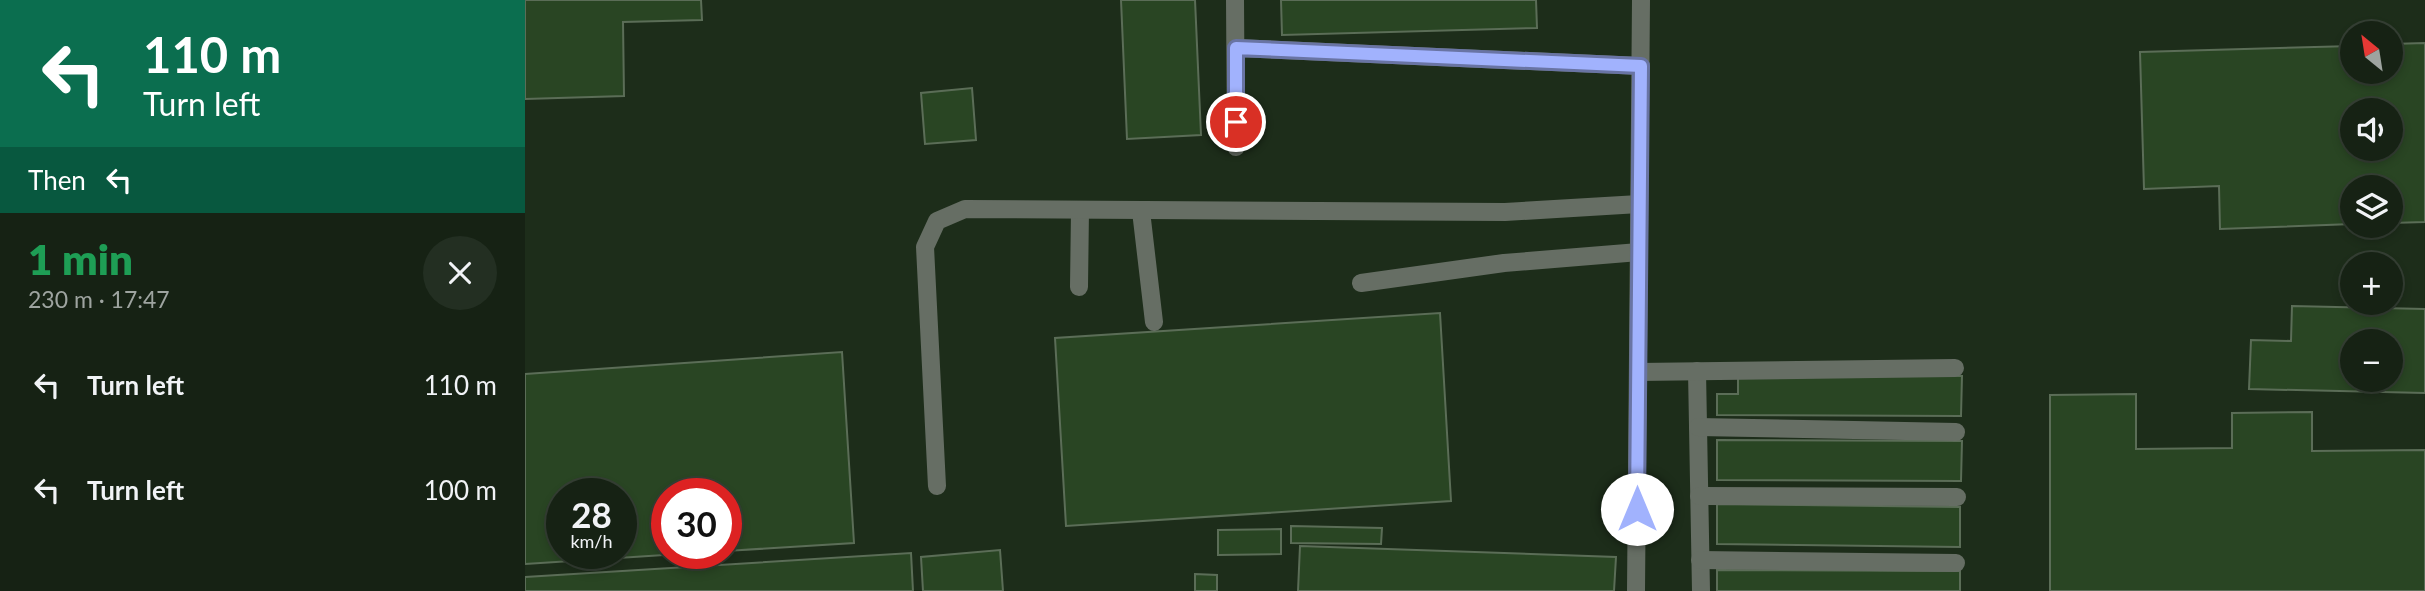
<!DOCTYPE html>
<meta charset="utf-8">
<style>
body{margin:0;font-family:Lato,sans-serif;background:#232f22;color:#f1f3f6;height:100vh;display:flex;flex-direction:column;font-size:26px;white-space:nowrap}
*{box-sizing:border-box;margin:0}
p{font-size:23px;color:#9ea4a0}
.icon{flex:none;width:38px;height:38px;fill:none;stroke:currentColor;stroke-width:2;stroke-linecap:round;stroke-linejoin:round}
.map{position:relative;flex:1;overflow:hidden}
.panel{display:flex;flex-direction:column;background:#162214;width:525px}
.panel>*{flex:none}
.hud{background:#0b6e4f;color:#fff;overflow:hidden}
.needle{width:46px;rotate:330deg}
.controls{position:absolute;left:1815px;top:21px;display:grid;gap:14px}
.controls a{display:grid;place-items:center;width:63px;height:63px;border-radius:50%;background:#162214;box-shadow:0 4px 10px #0003,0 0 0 2px #353f34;font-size:35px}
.speed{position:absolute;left:21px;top:478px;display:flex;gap:14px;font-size:35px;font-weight:700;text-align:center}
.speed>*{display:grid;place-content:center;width:91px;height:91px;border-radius:50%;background:#162214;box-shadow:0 4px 10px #0003,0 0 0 2px #353f34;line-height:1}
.speed small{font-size:18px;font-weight:400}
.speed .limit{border:10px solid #d22;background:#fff;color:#111}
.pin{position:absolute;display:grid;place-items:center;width:60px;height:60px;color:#fff;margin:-30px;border:4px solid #fff;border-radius:50%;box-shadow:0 2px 7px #0007}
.me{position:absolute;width:77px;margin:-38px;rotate:0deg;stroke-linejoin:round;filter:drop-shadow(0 0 5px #0008)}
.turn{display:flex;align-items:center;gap:24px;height:147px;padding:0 28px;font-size:32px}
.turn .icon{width:91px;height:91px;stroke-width:2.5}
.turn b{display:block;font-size:49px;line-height:60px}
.then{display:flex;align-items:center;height:66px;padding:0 28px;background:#0003;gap:14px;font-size:26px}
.round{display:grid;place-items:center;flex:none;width:74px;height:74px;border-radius:37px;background:#232f22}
.headline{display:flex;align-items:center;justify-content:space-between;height:119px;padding:0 28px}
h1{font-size:42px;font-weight:800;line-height:52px;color:#1e9e55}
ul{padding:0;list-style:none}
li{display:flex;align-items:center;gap:21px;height:105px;padding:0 28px}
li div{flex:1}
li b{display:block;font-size:26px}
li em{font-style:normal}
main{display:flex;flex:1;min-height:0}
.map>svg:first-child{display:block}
.building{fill:#294523;stroke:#5b6d57;stroke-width:2;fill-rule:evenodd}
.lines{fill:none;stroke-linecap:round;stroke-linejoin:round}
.minor{stroke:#666e64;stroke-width:18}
.route-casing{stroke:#6974a4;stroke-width:18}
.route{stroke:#a1b2fd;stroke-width:12}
</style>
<main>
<section class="panel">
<div class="hud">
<div class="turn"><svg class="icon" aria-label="left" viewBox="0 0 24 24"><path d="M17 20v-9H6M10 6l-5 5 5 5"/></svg><div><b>110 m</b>Turn left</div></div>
<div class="then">Then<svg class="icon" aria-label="left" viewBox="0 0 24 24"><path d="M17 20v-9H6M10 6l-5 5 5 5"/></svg></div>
</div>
<div class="headline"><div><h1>1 min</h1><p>230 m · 17:47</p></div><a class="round"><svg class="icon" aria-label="close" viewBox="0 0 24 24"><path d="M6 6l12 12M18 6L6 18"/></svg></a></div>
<ul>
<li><svg class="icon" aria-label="left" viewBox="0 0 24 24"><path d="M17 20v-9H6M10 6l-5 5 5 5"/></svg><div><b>Turn left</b></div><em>110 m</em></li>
<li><svg class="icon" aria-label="left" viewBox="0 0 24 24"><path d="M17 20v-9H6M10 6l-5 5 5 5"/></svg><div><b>Turn left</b></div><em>100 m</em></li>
</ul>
</section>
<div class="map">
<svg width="1900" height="591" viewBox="0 0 1900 591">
<rect width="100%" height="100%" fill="#1d2d1a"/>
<!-- building -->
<g class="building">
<path d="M0 0H176L177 20 98 22 99 96 0 99Z"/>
<path d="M596 0H670L676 135 602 139Z"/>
<path d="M756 0H1011L1012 28 757 35Z"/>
<path d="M1900 43V222L1866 223V187H1827V224L1695 229 1694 186 1619 189 1615 52 1827 46V72H1866V44ZM1827 110H1866V149H1827Z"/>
<path d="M447 88 451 140 400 144 396 93Z"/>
<path d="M1767 306 1900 309V393L1724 389 1726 340 1766 341ZM1827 341H1866V380H1827Z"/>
<path d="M915 313 926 501 541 526 530 338Z"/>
<path d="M317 352 329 543 201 551V494H142V553H170L0 564V374ZM37 494H96V553H37Z"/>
<path d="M1213 374 1437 376 1436 416 1192 415V394H1213Z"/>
<path d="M1611 394V449L1707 448V413L1787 412V451L1900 450V591H1525V395Z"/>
<path d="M1192 440 1437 441 1436 481 1192 480Z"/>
<path d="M1192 504 1435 507V547L1192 544Z"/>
<path d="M766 526 857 528 856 544 766 543Z"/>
<path d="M756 529V554L693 555V530Z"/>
<path d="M775 546 1091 557 1089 591H773Z"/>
<path d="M475 550 478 591H398L396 557Z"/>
<path d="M386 553 388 591H0V577Z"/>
<path d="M1192 570 1435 571V591H1192Z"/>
<path d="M670 574 692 575V591H670Z"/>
</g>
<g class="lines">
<!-- minor -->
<g class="minor">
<path d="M710 0 711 147"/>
<path d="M711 48 1116 66"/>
<path d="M616 211 629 322"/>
<path d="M836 283 979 263 1114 252"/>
<path d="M554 287 555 210"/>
<path d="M1172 371 1176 591"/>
<path d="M1113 372 1430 368"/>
<path d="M1173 427 1431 432"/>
<path d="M412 486 400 247 412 221 440 209 980 212 1114 204"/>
<path d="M1174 496 1432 497"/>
<path d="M1175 560 1431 563"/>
<path d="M1111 591 1116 0"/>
</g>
</g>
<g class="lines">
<!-- route casing -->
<g class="route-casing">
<path id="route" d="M711 122V48L1116 66 1112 509"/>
</g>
<!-- route -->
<use href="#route" class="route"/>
</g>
</svg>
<div class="controls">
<a><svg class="needle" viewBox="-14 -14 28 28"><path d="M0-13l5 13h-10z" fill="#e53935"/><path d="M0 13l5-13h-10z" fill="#9ea4a0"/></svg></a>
<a><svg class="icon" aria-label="sound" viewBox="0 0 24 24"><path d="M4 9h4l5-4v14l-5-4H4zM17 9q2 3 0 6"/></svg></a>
<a><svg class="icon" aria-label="layers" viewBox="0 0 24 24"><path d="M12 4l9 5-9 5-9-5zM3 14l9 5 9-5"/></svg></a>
<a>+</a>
<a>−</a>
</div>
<div class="speed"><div>28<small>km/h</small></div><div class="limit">30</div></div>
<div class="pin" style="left:711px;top:122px;background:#d93025"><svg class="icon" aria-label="arrive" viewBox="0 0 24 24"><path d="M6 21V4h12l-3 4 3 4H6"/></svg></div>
<svg class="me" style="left:1112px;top:509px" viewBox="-20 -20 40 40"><circle r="19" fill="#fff"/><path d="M0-13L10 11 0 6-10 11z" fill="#a1b2fd"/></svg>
</div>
</main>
